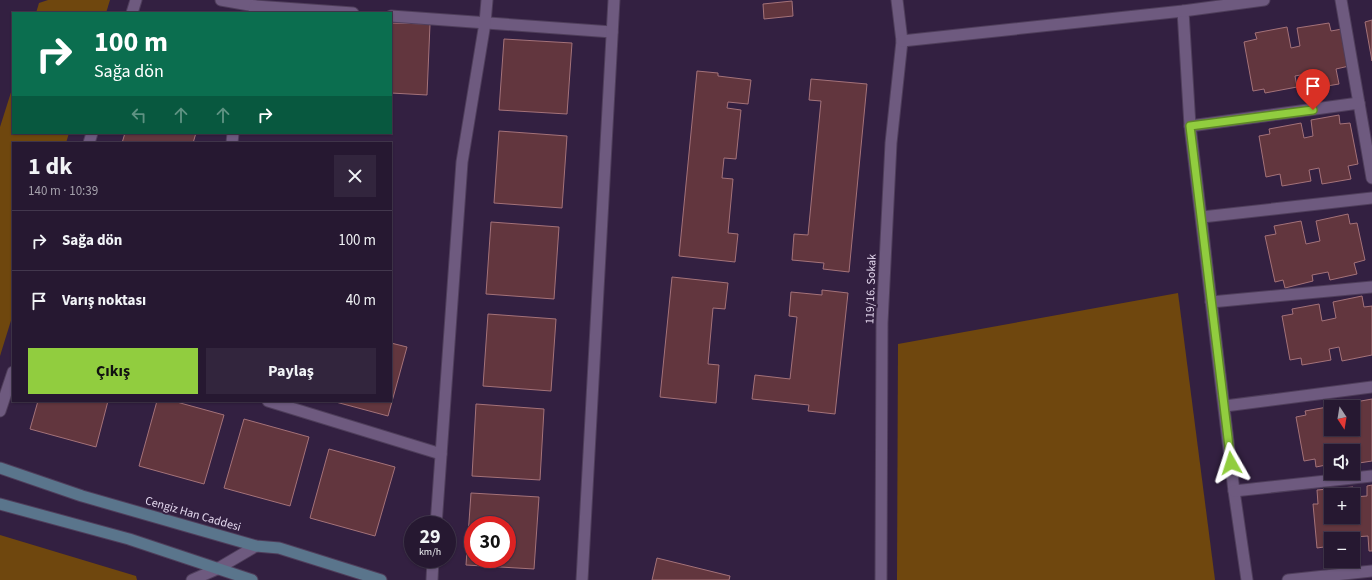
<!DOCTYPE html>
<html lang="tr">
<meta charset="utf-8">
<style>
body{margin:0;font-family:"Source Sans 3",sans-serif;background:#32253d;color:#f1f3f6;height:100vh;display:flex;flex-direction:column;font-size:15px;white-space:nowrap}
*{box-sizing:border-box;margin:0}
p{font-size:13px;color:#a4a0ab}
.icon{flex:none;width:22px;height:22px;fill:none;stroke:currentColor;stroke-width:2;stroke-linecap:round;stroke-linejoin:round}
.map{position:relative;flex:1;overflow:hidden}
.details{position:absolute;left:12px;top:142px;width:380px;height:260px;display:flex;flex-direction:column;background:#261831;border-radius:0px;box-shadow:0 1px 3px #0004,0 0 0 1px #42374d}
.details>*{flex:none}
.top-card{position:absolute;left:12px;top:12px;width:380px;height:122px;border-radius:0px;box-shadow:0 1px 3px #0004,0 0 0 1px #42374d;background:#0b6e4f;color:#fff;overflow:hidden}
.needle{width:26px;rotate:168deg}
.fabs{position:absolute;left:1324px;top:400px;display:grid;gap:8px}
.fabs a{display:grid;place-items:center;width:36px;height:36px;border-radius:0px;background:#261831;box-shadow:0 1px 3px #0004,0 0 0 1px #42374d;font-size:20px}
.speed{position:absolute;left:404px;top:516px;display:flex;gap:8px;font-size:20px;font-weight:700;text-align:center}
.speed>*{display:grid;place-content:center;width:52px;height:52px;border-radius:50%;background:#261831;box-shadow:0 1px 3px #0004,0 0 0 1px #42374d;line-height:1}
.speed small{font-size:10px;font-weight:400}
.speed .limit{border:6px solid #d22;background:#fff;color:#111}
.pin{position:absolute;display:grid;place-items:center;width:34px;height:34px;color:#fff;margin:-41px -17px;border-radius:50% 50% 50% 0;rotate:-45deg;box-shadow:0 0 4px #0007}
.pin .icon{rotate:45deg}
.me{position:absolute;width:44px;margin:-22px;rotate:354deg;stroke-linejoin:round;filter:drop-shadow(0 0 3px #0008)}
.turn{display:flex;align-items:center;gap:14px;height:84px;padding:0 16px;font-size:18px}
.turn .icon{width:52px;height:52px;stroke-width:2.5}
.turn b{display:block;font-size:28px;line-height:34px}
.lanes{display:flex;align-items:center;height:38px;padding:0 16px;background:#0003;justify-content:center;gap:20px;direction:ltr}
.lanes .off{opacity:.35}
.round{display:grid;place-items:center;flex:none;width:42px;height:42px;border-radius:0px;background:#32253d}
.overview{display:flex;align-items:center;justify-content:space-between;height:68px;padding:0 16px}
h1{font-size:24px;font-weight:700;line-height:30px}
.button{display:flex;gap:8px;margin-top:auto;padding:8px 16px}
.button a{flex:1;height:46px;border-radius:0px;background:#91cd3f;color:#111;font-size:16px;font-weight:700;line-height:46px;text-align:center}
.button a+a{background:#32253d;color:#f1f3f6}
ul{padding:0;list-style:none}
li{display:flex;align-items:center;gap:12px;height:60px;padding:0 16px;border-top:1px solid #42374d}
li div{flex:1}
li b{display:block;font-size:15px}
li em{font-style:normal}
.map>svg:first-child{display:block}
.green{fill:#6f470e}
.building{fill:#62363e;stroke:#a47279;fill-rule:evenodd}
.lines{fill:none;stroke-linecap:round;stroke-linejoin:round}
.service-casing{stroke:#4f3e5b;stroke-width:13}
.minor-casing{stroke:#4f3e5b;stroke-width:13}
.tertiary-casing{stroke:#4f3e5b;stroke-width:13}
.secondary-casing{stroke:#4f3e5b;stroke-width:13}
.service{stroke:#6e5a7f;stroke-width:11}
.minor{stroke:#6e5a7f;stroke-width:11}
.tertiary{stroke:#6e5a7f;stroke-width:11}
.secondary{stroke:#5a758c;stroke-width:11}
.route-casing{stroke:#5e8529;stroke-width:10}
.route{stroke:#91cd3f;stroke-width:7}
.labels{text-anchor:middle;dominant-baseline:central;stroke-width:4;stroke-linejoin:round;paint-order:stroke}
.street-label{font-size:12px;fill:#e4d8ee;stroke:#332041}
</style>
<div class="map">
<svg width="1372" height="580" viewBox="0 0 1372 580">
<rect width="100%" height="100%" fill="#332041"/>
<!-- green -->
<g class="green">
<path d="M48 0H110L106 13H36L39 3Z"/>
<path d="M13 86V133H69L66 143H13V314L0 356V127Z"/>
<path d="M1178 293 1215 580H897L898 344Z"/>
<path d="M0 535 136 576 137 580H0Z"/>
</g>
<!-- building -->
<g class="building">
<path d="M792 1 793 16 764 19 763 4Z"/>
<path d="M1372 20V61L1365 22Z"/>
<path d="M391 23 430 24 427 95 391 93Z"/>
<path d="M1329 23 1331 31 1342 29 1349 66 1336 69 1339 84 1309 89 1306 74 1295 76 1297 87 1265 93 1264 89 1253 91 1244 42 1257 39 1255 33 1287 27 1291 48 1300 46 1297 28Z"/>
<path d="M504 39 572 43 567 114 499 110Z"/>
<path d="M697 71 718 73V76L751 80 748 104 728 102 727 108 741 110 736 159 724 158 722 178 733 179 728 233 738 234 735 262 679 256Z"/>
<path d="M811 79 867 84 849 272 823 269 824 263 792 260 794 234 808 235 821 101 809 100Z"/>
<path d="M1339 115 1340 124 1350 123 1358 164 1348 166 1351 179 1322 184 1319 168 1309 170 1311 181 1282 186 1280 174 1266 177 1259 136 1270 134 1269 129 1301 123 1304 138 1313 136 1311 120Z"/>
<path d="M499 131 567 136 562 208 494 203Z"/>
<path d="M125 133H196L193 143H122Z"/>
<path d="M1348 214 1350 224 1357 223 1365 260 1354 263 1357 274 1330 280 1328 272 1312 275 1313 281 1285 288 1283 280 1275 282 1265 236 1276 234 1274 226 1301 221 1306 244 1320 241 1316 221Z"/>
<path d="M491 222 559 227 554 299 486 294Z"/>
<path d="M672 277 728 283 725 309 713 308 708 364 719 365 716 403 660 397Z"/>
<path d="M822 290 848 293 835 414 808 411 809 405 752 399 755 375 790 379 797 317 789 316 791 292 822 295Z"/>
<path d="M1362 296 1364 307 1372 306V355L1342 361 1339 347 1329 349 1331 360 1302 365 1301 358 1290 360 1282 316 1293 314 1292 309 1319 304 1322 321 1336 318 1333 302Z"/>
<path d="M488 314 556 319 551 391 483 386Z"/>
<path d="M391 343 407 347 388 416 332 401H391Z"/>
<path d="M1372 399V461L1359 463 1357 449 1331 451V464L1316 467 1315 459 1304 461 1296 417 1306 415 1305 411 1333 406 1331 407V429H1353V407H1351L1350 403Z"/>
<path d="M38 401H108L96 447 30 429Z"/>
<path d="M157 401H173L224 415 204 484 139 466Z"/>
<path d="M476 404 544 409 540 480 472 476Z"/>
<path d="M244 419 309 437 290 506 224 488Z"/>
<path d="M329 449 395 467 375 536 310 518Z"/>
<path d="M1372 485V551H1369L1368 536 1354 537 1356 553H1353V539H1331V555L1325 556 1324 547 1317 548 1313 504H1318L1317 490 1353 487V497L1367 496V486ZM1331 495H1353V517H1331Z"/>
<path d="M471 493 539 497 534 569 466 565ZM473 525H507V559H473Z"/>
<path d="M657 558 730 576 729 580H652Z"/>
</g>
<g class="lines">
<!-- service casing -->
<g class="service-casing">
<g id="service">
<path d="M221 0 255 6"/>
<path d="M132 13 136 0"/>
<path d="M254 13 255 6 353 13"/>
<path d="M391 16 612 32"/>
<path d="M89 143 92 133"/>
<path d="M232 143 233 133"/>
<path d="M268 401 441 454"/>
<path d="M0 411 13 372"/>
<path d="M436 525 462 162 485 23 487 0"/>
<path d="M432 580 433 559"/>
</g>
</g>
<!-- minor casing -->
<g class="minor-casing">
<g id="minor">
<path d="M1341 0 1372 178"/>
<path d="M1183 11 1190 126 1234 491 1247 580"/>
<path d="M1190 126 1359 103"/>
<path d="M1202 217 1372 198"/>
<path d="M1211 302 1372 287"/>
<path d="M1225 406 1372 387"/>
<path d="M1234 491 1372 476"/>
<path d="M192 580 217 569 256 546"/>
<path d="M582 580 614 0"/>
<path d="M881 580 882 323 891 143 902 41 897 0"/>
<path d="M1288 580 1372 571"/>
</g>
</g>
<!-- tertiary casing -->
<g class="tertiary-casing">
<path id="tertiary" d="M902 41 1183 11 1264 0"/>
</g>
<!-- secondary casing -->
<g class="secondary-casing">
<g id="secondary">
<path d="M0 468 82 496 256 546 279 548 381 580"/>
<path d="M0 504 129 539 252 580"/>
</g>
</g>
<!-- service -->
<use href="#service" class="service"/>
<!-- minor -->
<use href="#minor" class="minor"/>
<!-- tertiary -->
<use href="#tertiary" class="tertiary"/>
<!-- secondary -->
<use href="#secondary" class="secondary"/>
</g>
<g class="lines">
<!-- route casing -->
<g class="route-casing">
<path id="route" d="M1231 463 1190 126 1313 110"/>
</g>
<!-- route -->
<use href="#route" class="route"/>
</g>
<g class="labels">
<!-- street labels -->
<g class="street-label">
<text transform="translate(871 289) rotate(-88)">119/16. Sokak</text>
<text transform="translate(193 514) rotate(16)">Cengiz Han Caddesi</text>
</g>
</g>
</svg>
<div class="fabs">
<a><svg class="needle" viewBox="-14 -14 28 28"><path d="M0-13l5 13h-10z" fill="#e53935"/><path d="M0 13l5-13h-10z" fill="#a4a0ab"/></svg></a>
<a><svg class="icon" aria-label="sound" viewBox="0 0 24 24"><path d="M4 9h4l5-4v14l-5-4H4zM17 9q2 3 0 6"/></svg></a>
<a>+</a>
<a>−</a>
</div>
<div class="speed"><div>29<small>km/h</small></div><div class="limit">30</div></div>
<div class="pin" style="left:1313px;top:110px;background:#d93025"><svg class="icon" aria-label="arrive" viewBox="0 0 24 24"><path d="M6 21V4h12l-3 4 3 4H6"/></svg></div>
<svg class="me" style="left:1231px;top:463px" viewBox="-20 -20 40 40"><path d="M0-17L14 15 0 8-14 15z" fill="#91cd3f" stroke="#fff" stroke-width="4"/></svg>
<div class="top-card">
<div class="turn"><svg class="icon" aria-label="right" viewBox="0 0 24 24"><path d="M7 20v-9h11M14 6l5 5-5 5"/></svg><div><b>100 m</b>Sağa dön</div></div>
<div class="lanes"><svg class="icon off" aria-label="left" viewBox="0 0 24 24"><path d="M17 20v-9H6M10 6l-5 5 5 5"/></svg><svg class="icon off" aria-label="ahead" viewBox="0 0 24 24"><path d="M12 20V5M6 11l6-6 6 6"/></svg><svg class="icon off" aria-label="ahead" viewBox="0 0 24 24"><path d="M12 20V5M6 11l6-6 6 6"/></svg><svg class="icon" aria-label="right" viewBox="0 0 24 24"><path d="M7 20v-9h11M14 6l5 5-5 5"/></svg></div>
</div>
<section class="details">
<div class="overview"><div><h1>1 dk</h1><p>140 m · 10:39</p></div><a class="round"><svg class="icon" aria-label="close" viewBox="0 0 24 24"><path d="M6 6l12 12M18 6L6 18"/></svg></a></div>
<ul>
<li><svg class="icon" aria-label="right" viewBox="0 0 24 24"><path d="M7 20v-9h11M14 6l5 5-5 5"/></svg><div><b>Sağa dön</b></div><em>100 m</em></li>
<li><svg class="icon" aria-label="arrive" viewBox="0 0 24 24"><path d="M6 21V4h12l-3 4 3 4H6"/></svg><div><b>Varış noktası</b></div><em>40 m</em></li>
</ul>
<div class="button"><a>Çıkış</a><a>Paylaş</a></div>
</section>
</div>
